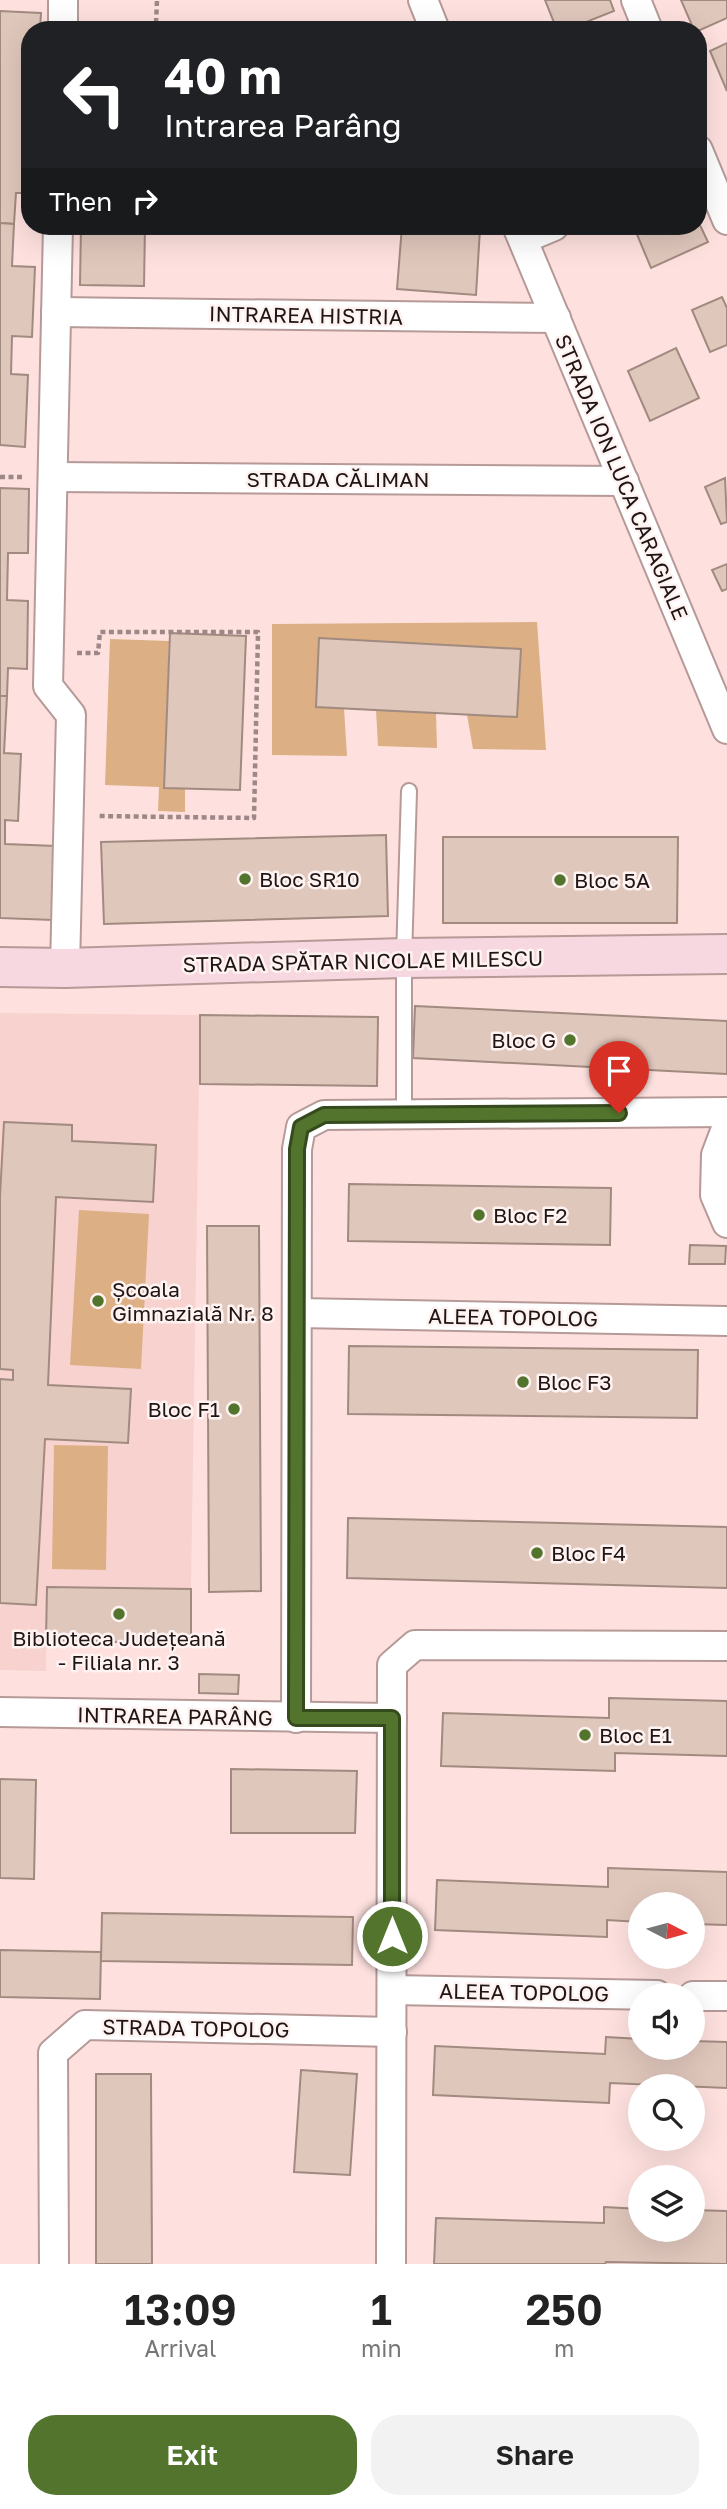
<!DOCTYPE html>
<meta charset="utf-8">
<style>
body{margin:0;font-family:"Golos Text",sans-serif;background:#f2f2f2;color:#222;height:100vh;display:flex;flex-direction:column;font-size:26px;white-space:nowrap}
*{box-sizing:border-box;margin:0}
p{font-size:23px;color:#767676}
.icon{flex:none;width:38px;height:38px;fill:none;stroke:currentColor;stroke-width:2;stroke-linecap:round;stroke-linejoin:round}
.map{position:relative;height:2264px;overflow:hidden}
.side{display:flex;flex-direction:column;background:#fff;flex:1}
.side>*{flex:none}
.banner{position:absolute;left:21px;top:21px;width:686px;height:214px;border-radius:28px;box-shadow:0 7px 28px #0002;background:#202124;color:#fff;overflow:hidden}
.needle{width:46px;rotate:96deg}
.fabs{position:absolute;left:628px;top:1892px;display:grid;gap:14px}
.fabs a{display:grid;place-items:center;width:77px;height:77px;border-radius:50%;background:#fff;box-shadow:0 7px 28px #0002;font-size:35px}
.pin{position:absolute;display:grid;place-items:center;width:60px;height:60px;color:#fff;margin:-72px -30px;border-radius:50% 50% 50% 0;rotate:-45deg;box-shadow:0 0 7px #0007}
.pin .icon{rotate:45deg}
.me{position:absolute;width:77px;margin:-38px;rotate:0deg;stroke-linejoin:round;filter:drop-shadow(0 0 5px #0008)}
.turn{display:flex;align-items:center;gap:24px;height:147px;padding:0 28px;font-size:32px}
.turn .icon{width:91px;height:91px;stroke-width:2.5}
.turn b{display:block;font-size:49px;line-height:60px}
.then{display:flex;align-items:center;height:66px;padding:0 28px;background:#0003;gap:14px;font-size:26px}
.eta{display:flex;justify-content:space-evenly;align-items:center;height:119px;text-align:center}
.eta b{font-size:42px;font-weight:600;line-height:49px}
.primary-button{display:flex;gap:14px;margin-top:auto;padding:14px 28px}
.primary-button a{flex:1;height:80px;border-radius:28px;background:#52742c;color:#fff;font-size:28px;font-weight:600;line-height:80px;text-align:center}
.primary-button a+a{background:#f2f2f2;color:#222}
.map>svg:first-child{display:block}
.built{fill:#f7d2cf}
.green{fill:#dcb084}
.building{fill:#e0c7bc;stroke:#a18a7f;stroke-width:2}
.lines{fill:none;stroke-linecap:round;stroke-linejoin:round}
.lane-casing{stroke:#b59a98;stroke-width:18}
.street-casing{stroke:#b59a98;stroke-width:32}
.secondary-casing{stroke:#b59a98;stroke-width:42}
.path{stroke:#9d8887;stroke-width:4.5;stroke-dasharray:5 3.5;stroke-linecap:butt}
.lane{stroke:#fff;stroke-width:14}
.street{stroke:#fff;stroke-width:28}
.secondary{stroke:#f7d8e1;stroke-width:38}
.route-casing{stroke:#354b1d;stroke-width:18}
.route{stroke:#52742c;stroke-width:12}
.poi-dot{fill:#52742c;stroke:#fff3f2;stroke-width:2.5}
.labels{text-anchor:middle;dominant-baseline:central;stroke-width:5;stroke-linejoin:round;paint-order:stroke}
.street-label{font-size:21px;fill:#1f1514;stroke:#fff3f2}
.poi-label{font-size:21px;fill:#1f1514;stroke:#fff3f2;text-anchor:start}
</style>
<div class="map">
<svg width="727" height="2264" viewBox="0 0 727 2264">
<rect width="100%" height="100%" fill="#fee1df"/>
<!-- built -->
<path class="built" d="M0 1013 200 1015 191 1589 47 1587 46 1671 0 1670Z"/>
<!-- green -->
<g class="green">
<path d="M537 622 546 750 473 749 467 715 517 717 520 649 320 638 316 707 344 708 347 756 272 755V624Z"/>
<path d="M110 639 169 641 164 787 185 789V812L158 811 159 787 105 785Z"/>
<path d="M376 710 436 713 437 748 378 746Z"/>
<path d="M79 1210 149 1214 141 1369 70 1365Z"/>
<path d="M54 1445 108 1446 106 1570 52 1569Z"/>
</g>
<!-- building -->
<g class="building">
<path d="M545 0H610L614 11 566 30H557Z"/>
<path d="M681 0H727V18L698 31 694 30Z"/>
<path d="M0 11 41 13 40 30H30V85H24L22 120H30V193H16L14 224 0 223Z"/>
<path d="M727 43V91L710 51Z"/>
<path d="M698 221 708 242 651 268 636 232 652 226H698Z"/>
<path d="M0 223 14 224 12 266 35 267 32 337 12 336 11 374 28 375 25 447 0 445Z"/>
<path d="M81 226H145L144 286 80 285Z"/>
<path d="M402 226 480 229 476 295 397 289Z"/>
<path d="M722 297 727 308V345L710 352 692 310Z"/>
<path d="M676 348 699 398 650 421 628 371Z"/>
<path d="M725 478 727 522 721 524 705 487Z"/>
<path d="M0 488 29 489 28 553H8L7 600 28 601 27 669 8 668 7 696H0Z"/>
<path d="M727 564V589L722 591 712 570Z"/>
<path d="M170 633 246 636 240 790 164 788Z"/>
<path d="M319 638 521 649 517 717 316 707Z"/>
<path d="M0 696H7L4 753 21 754 18 821 5 820V844L56 846 53 920 0 918Z"/>
<path d="M386 835 388 916 104 924 101 842Z"/>
<path d="M443 837H678L677 923H443Z"/>
<path d="M415 1006 727 1021V1074L413 1058Z"/>
<path d="M200 1015 378 1017 377 1086 200 1084Z"/>
<path d="M4 1122 72 1125V1141L156 1145 153 1202 56 1197 48 1385 131 1389 128 1443 45 1439 36 1605 0 1603V1379L13 1380V1370L0 1369V1196Z"/>
<path d="M349 1184 611 1188 610 1245 348 1241Z"/>
<path d="M207 1226H259L261 1591 209 1592Z"/>
<path d="M690 1245 726 1246 725 1264H689Z"/>
<path d="M349 1346 698 1350 697 1418 348 1414Z"/>
<path d="M348 1518 727 1527V1588L347 1578Z"/>
<path d="M47 1587 191 1589V1644L46 1640Z"/>
<path d="M199 1674 239 1675 238 1694 199 1693Z"/>
<path d="M609 1698 727 1701V1756L615 1753V1771L441 1766 443 1713 609 1718Z"/>
<path d="M231 1769 357 1771 355 1833H231Z"/>
<path d="M0 1779 36 1780 34 1879 0 1878Z"/>
<path d="M608 1868 727 1872V1925L693 1924V1904H640V1922L607 1920V1937L435 1930 437 1880 608 1887Z"/>
<path d="M102 1913 353 1917 352 1965 101 1961Z"/>
<path d="M0 1950 101 1952 100 1999 0 1997Z"/>
<path d="M606 2037 640 2039V2048H693V2041L727 2042V2088L610 2083 609 2103 433 2095 435 2046 605 2054Z"/>
<path d="M301 2070 357 2074 350 2175 294 2172Z"/>
<path d="M96 2074H151L152 2264H96Z"/>
<path d="M604 2207 640 2209V2230H693V2210L727 2211V2264L606 2262 605 2264H434L436 2218 604 2223Z"/>
</g>
<g class="lines">
<!-- lane casing -->
<g class="lane-casing">
<path id="lane" d="M404 1115V958L409 791"/>
</g>
<!-- street casing -->
<g class="street-casing">
<g id="street">
<path d="M423 0 435 30"/>
<path d="M636 0 648 30"/>
<path d="M63 30V0"/>
<path d="M698 150 727 220"/>
<path d="M58 226 48 686 71 715 65 968"/>
<path d="M517 226 727 729"/>
<path d="M523 239 554 226"/>
<path d="M56 312 556 318"/>
<path d="M53 477 624 481"/>
<path d="M727 1126 716 1155 715 1195 727 1223"/>
<path d="M298 1313 727 1321"/>
<path d="M0 1712 392 1718"/>
<path d="M296 1718 297 1149 301 1127 324 1115 727 1112"/>
<path d="M392 1990 657 1995"/>
<path d="M693 1996H727"/>
<path d="M54 2264 53 2053 85 2025 392 2032"/>
<path d="M391 2264 392 1665 415 1645 727 1646"/>
</g>
</g>
<!-- secondary casing -->
<g class="secondary-casing">
<path id="secondary" d="M0 967 65 968 404 958 727 954"/>
</g>
<!-- path -->
<g class="path">
<path d="M156 23 157 0"/>
<path d="M0 477H24"/>
<path d="M77 653H98L100 632H258L254 818 97 816"/>
</g>
<!-- lane -->
<use href="#lane" class="lane"/>
<!-- street -->
<use href="#street" class="street"/>
<!-- secondary -->
<use href="#secondary" class="secondary"/>
</g>
<g class="lines">
<!-- route casing -->
<g class="route-casing">
<path id="route" d="M392 1936V1718H296L297 1149 301 1127 324 1115 619 1113"/>
</g>
<!-- route -->
<use href="#route" class="route"/>
</g>
<!-- markers -->
<g class="poi-dot">
<circle cx="245" cy="879" r="7"/>
<circle cx="560" cy="880" r="7"/>
<circle cx="570" cy="1040" r="7"/>
<circle cx="479" cy="1215" r="7"/>
<circle cx="98" cy="1301" r="7"/>
<circle cx="523" cy="1382" r="7"/>
<circle cx="234" cy="1409" r="7"/>
<circle cx="537" cy="1553" r="7"/>
<circle cx="119" cy="1614" r="7"/>
<circle cx="585" cy="1735" r="7"/>
</g>
<g class="labels">
<!-- street labels -->
<g class="street-label">
<text transform="translate(306 315) rotate(1)">INTRAREA HISTRIA</text>
<text transform="translate(622 477) rotate(67)">STRADA ION LUCA CARAGIALE</text>
<text x="338" y="479">STRADA CĂLIMAN</text>
<text transform="translate(363 961) rotate(-1)">STRADA SPĂTAR NICOLAE MILESCU</text>
<text transform="translate(513 1317) rotate(1)">ALEEA TOPOLOG</text>
<text transform="translate(175 1716) rotate(1)">INTRAREA PARÂNG</text>
<text transform="translate(524 1992) rotate(1)">ALEEA TOPOLOG</text>
<text transform="translate(196 2028) rotate(1)">STRADA TOPOLOG</text>
</g>
<!-- poi labels -->
<g class="poi-label">
<text x="259" y="879">Bloc SR10</text>
<text x="574" y="880">Bloc 5A</text>
<text x="556" y="1040" text-anchor="end">Bloc G</text>
<text x="493" y="1215">Bloc F2</text>
<text x="112" y="1289">Școala<tspan x="112" dy="24">Gimnazială Nr. 8</tspan></text>
<text x="537" y="1382">Bloc F3</text>
<text x="220" y="1409" text-anchor="end">Bloc F1</text>
<text x="551" y="1553">Bloc F4</text>
<text x="119" y="1638" text-anchor="middle">Biblioteca Județeană<tspan x="119" dy="24">- Filiala nr. 3</tspan></text>
<text x="599" y="1735">Bloc E1</text>
</g>
</g>
</svg>
<div class="fabs">
<a><svg class="needle" viewBox="-14 -14 28 28"><path d="M0-13l5 13h-10z" fill="#e53935"/><path d="M0 13l5-13h-10z" fill="#767676"/></svg></a>
<a><svg class="icon" aria-label="sound" viewBox="0 0 24 24"><path d="M4 9h4l5-4v14l-5-4H4zM17 9q2 3 0 6"/></svg></a>
<a><svg class="icon" aria-label="search" viewBox="0 0 24 24"><circle cx="10" cy="10" r="6"/><path d="M15 15l6 6"/></svg></a>
<a><svg class="icon" aria-label="layers" viewBox="0 0 24 24"><path d="M12 4l9 5-9 5-9-5zM3 14l9 5 9-5"/></svg></a>
</div>
<div class="pin" style="left:619px;top:1113px;background:#d93025"><svg class="icon" aria-label="arrive" viewBox="0 0 24 24"><path d="M6 21V4h12l-3 4 3 4H6"/></svg></div>
<svg class="me" style="left:392px;top:1936px" viewBox="-20 -20 40 40"><circle r="17" fill="#52742c" stroke="#fff" stroke-width="3"/><path d="M0-11L8 9 0 5-8 9z" fill="#fff"/></svg>
<div class="banner">
<div class="turn"><svg class="icon" aria-label="left" viewBox="0 0 24 24"><path d="M17 20v-9H6M10 6l-5 5 5 5"/></svg><div><b>40 m</b>Intrarea Parâng</div></div>
<div class="then">Then<svg class="icon" aria-label="right" viewBox="0 0 24 24"><path d="M7 20v-9h11M14 6l5 5-5 5"/></svg></div>
</div>
</div>
<section class="side">
<div class="eta">
<div><b>13:09</b><p>Arrival</p></div>
<div><b>1</b><p>min</p></div>
<div><b>250</b><p>m</p></div>
</div>
<div class="primary-button"><a>Exit</a><a>Share</a></div>
</section>
